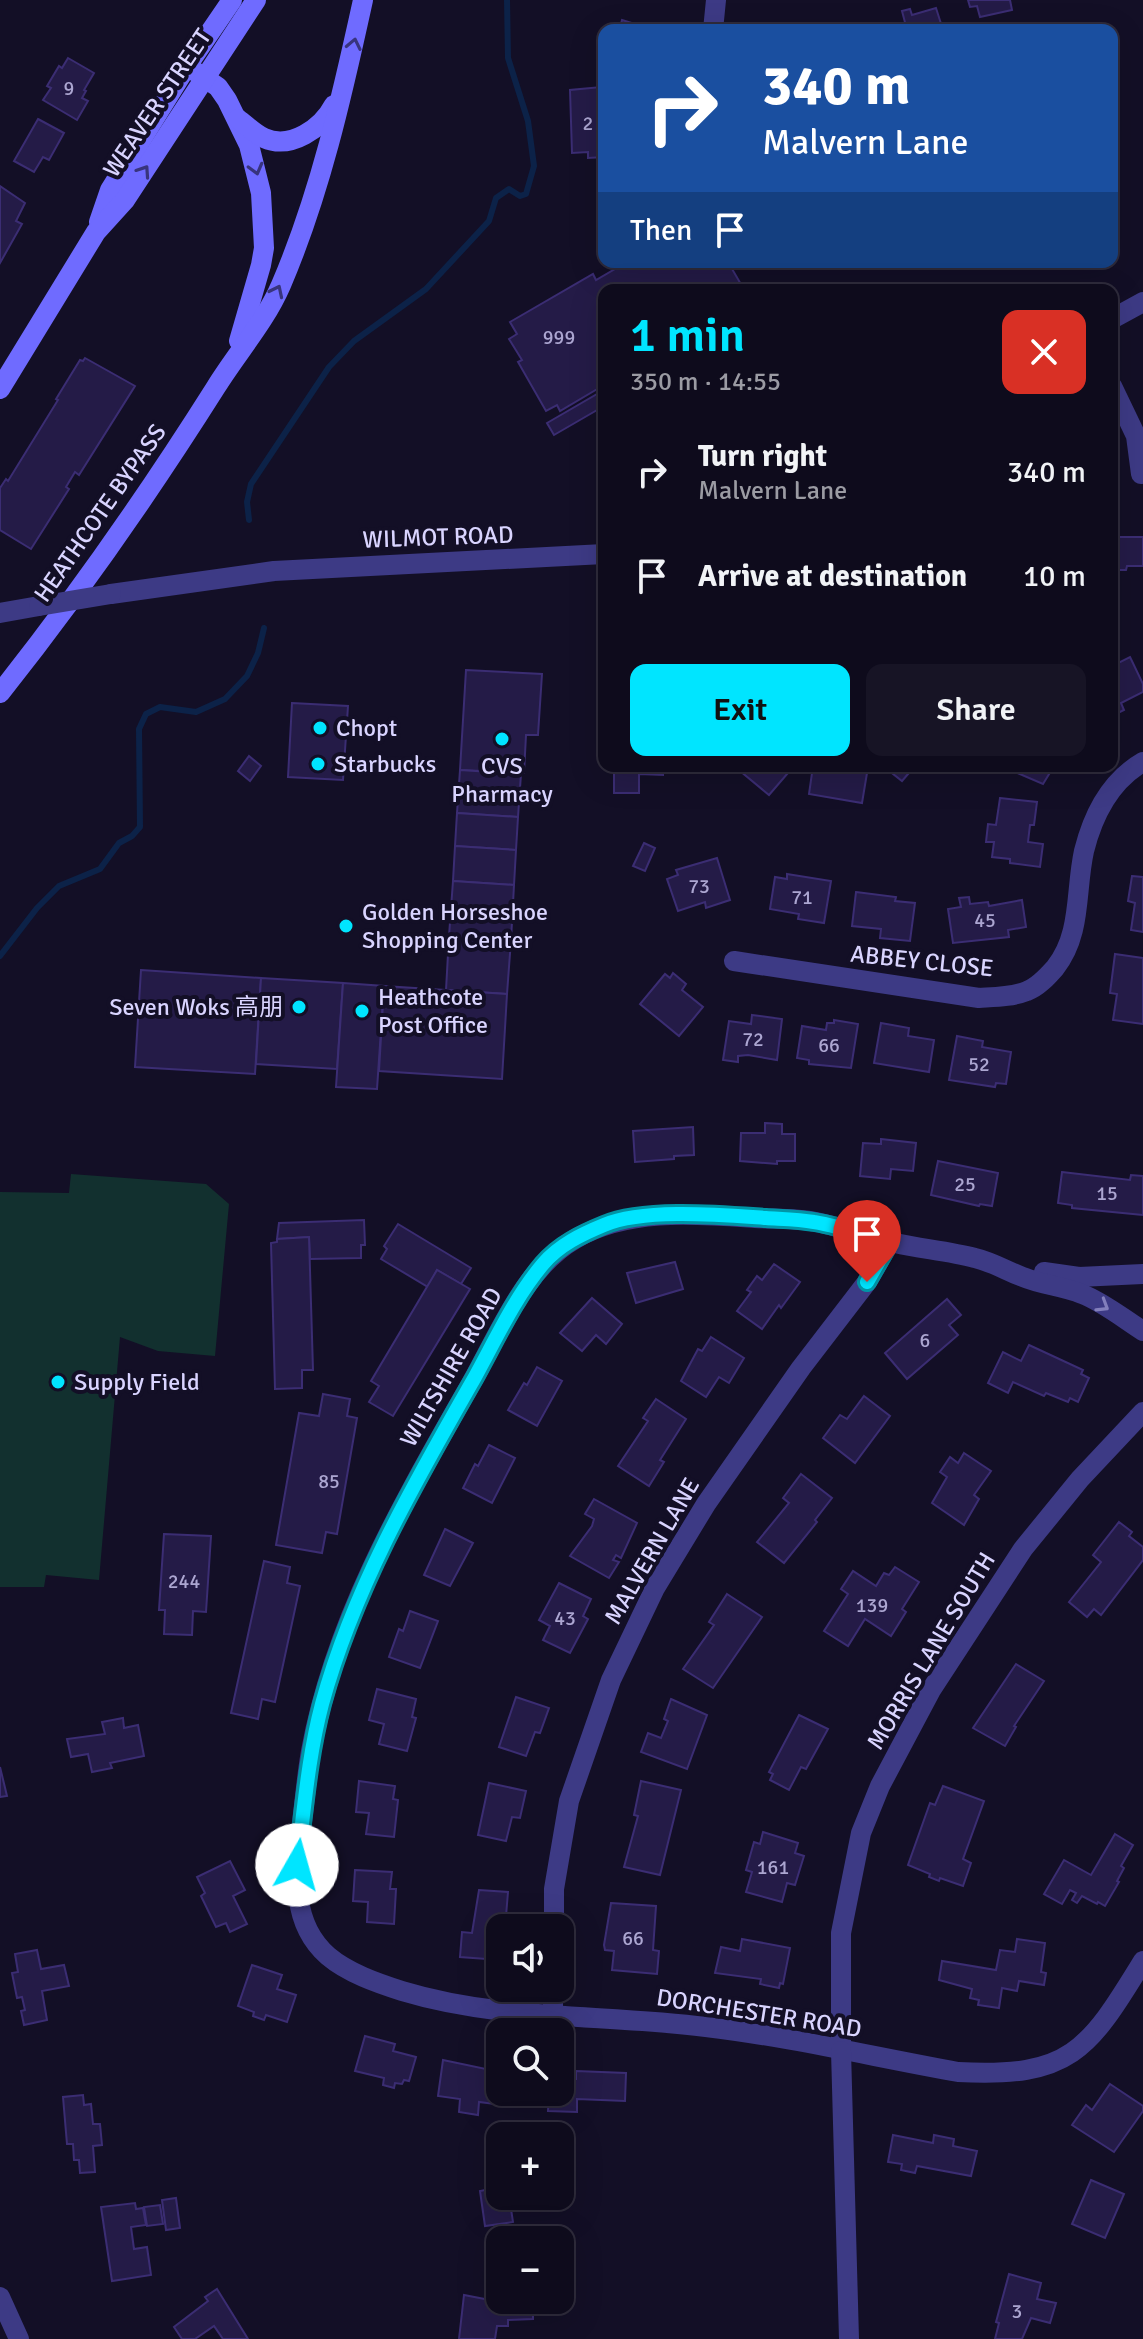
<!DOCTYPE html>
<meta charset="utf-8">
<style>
body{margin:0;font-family:Signika,"Noto Sans SC",sans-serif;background:#171425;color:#f1f3f6;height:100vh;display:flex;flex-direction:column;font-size:30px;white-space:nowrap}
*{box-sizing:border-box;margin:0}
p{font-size:26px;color:#9b9ba3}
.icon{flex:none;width:44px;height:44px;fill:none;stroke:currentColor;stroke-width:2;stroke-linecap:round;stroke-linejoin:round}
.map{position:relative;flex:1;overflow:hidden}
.drawer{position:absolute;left:598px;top:284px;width:520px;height:488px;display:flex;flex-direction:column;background:#0e0b1c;border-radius:16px;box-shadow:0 8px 32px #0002,0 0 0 2px #2e2b3b}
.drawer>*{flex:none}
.top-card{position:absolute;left:598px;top:24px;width:520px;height:244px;border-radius:16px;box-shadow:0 8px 32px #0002,0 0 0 2px #2e2b3b;background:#1a4fa0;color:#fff;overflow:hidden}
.tools{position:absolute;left:486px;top:1914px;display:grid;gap:16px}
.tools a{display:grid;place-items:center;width:88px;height:88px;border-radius:16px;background:#0e0b1c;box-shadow:0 8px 32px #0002,0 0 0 2px #2e2b3b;font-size:40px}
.pin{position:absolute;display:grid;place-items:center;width:68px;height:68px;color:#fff;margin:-82px -34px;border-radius:50% 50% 50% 0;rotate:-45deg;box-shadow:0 0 8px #0007}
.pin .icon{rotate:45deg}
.me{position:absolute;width:88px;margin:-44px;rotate:7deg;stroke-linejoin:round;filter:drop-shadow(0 0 6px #0008)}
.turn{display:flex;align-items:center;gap:28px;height:168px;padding:0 32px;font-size:36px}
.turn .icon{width:104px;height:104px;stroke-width:2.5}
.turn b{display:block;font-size:56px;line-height:68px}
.then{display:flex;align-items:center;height:76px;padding:0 32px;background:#0003;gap:16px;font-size:30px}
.round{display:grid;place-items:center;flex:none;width:84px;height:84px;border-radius:16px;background:#171425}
.summary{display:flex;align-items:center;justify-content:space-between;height:136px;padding:0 32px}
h1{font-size:48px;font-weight:600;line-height:60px;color:#00e5ff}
.primary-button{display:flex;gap:16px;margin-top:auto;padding:16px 32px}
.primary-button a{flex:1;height:92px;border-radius:16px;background:#00e5ff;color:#111;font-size:32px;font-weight:600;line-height:92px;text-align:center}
.primary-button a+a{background:#171425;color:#f1f3f6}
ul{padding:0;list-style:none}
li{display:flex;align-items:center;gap:24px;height:104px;padding:0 32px}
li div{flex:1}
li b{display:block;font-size:30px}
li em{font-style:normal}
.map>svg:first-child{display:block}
.green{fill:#12302f}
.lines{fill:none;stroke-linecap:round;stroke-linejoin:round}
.stream{stroke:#0c2248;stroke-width:6}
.building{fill:#241b47;stroke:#3b2d73;stroke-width:2}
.minor{stroke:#3d3a85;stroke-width:20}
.tertiary{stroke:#3d3a85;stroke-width:20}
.secondary{stroke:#6f6bff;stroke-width:20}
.tertiary-bridge{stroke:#3d3a85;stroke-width:20}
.oneway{stroke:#38347d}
.oneway2{stroke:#837fbc}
.route-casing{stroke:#0095a6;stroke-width:20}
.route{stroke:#00e5ff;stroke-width:14}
.poi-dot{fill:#00e5ff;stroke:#130f26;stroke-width:3}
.labels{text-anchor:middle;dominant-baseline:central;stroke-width:8;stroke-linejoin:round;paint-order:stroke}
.number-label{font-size:20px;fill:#aca6d1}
.street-label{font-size:24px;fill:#d9d4ff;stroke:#130f26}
.poi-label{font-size:24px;fill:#d9d4ff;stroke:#130f26;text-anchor:start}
</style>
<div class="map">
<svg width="1143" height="2339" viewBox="0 0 1143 2339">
<rect width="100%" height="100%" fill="#130f26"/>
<!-- green -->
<path class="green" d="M71 1174 206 1184 229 1204 215 1356 158 1351 120 1337 99 1580 46 1575 44 1587H0V1192L69 1193Z"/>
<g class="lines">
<!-- stream -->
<g class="stream">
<path d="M249 520 247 502 251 484 329 367 354 341 426 289 489 221 496 198 509 189 520 196 526 194 534 166 528 121 508 58 507 0"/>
<path d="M0 956 37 908 59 886 100 869 119 843 132 836 140 827 139 729 146 714 160 707 196 712 225 699 247 676 258 653 264 628"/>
</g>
</g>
<!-- building -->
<g class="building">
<path d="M968 0H1010L1012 10 980 17 977 6 970 7Z"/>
<path d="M936 8 943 30H907L902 11 910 9 912 15Z"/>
<path d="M622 20 654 30H607L608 25 620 28Z"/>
<path d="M68 58 94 73 84 90 86 91 82 98 88 101 77 120 43 100 51 88 47 86 59 66 62 68Z"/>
<path d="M601 87 604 157 588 158V152L572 153 570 90Z"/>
<path d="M38 119 64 133 49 160 43 157 34 172 14 161Z"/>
<path d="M0 186 25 203 16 221 22 224 0 263Z"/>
<path d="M627 262H728L742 286 738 290H604V385L560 411 557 405 546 411 518 362 522 360 509 339 517 334 510 322 593 274 596 280Z"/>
<path d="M85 358 135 386 79 475 75 472 66 487 69 489 31 549 0 530V488L6 479 8 481 58 400 56 399 80 360 83 361Z"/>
<path d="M604 390V406L554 435 547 423Z"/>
<path d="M1112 537H1143V566H1127L1126 570H1117V566H1112Z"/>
<path d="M1130 657 1143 684V692L1121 703 1124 710 1112 716V666Z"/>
<path d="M466 670 542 674 538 735H526L524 773 460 770Z"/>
<path d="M292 703 348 706 343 780 288 777Z"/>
<path d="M249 756 261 766 250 781 238 771Z"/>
<path d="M614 766H663V775L639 774V793H614Z"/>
<path d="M734 766H794L769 795Z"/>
<path d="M813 766 867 773 862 803 809 794Z"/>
<path d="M883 766H915L902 781Z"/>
<path d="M1018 766H1054L1043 784 1015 772Z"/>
<path d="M460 770 521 774 518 817 457 813Z"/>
<path d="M1000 798 1037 802 1034 825H1030L1028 842 1043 844 1040 867 1010 863V859L992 857 994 842H986L988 824 996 825Z"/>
<path d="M457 813 518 817 516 850 455 846Z"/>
<path d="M644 843 655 848 645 871 633 866Z"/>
<path d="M455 846 516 850 514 885 453 881Z"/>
<path d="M717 858 730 900 706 908 705 902 678 911 667 879 678 875 676 870Z"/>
<path d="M787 874 831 881 824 923 798 919 799 914 770 909 775 877 787 879Z"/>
<path d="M1132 876 1143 877V932L1131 930 1135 903 1128 901Z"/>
<path d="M453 881 514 885 511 940 449 936Z"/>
<path d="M856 892 896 897 895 901 915 903 910 941 880 938 881 929 852 926Z"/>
<path d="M969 897 970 904 988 902 989 906 1022 900 1026 927 1008 930 1009 937 953 943 948 909 961 907 959 898Z"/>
<path d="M449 936 511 940 507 994 446 990Z"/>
<path d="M1115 954 1143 958V1024L1113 1020 1117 994 1110 993Z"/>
<path d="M141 970 261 978 255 1074 135 1067Z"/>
<path d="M673 973 686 984 682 990 703 1007 679 1036 640 1004 665 974 670 978Z"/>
<path d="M261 978 343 983 337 1069 256 1064Z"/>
<path d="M343 983 384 986 377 1089 336 1087Z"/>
<path d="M384 986 507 994 502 1079 379 1071Z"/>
<path d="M752 1015 782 1019 777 1060 748 1055 738 1056V1062L723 1060 729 1021 751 1024Z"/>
<path d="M834 1020 858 1024 851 1068 809 1064V1060L797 1058 802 1026 826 1030 827 1023H834Z"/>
<path d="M881 1023 909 1028 908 1036 934 1040 929 1072 874 1063Z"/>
<path d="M957 1036 983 1041 982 1047 1011 1052 1006 1084 996 1083 995 1087 949 1080Z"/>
<path d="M765 1123 782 1124V1134H795V1161H777V1164L740 1161 741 1133H765Z"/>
<path d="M693 1127 694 1155 674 1156V1159L635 1162 633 1131Z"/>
<path d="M881 1139 916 1143 913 1171 891 1169 890 1179 860 1176 863 1143 881 1144Z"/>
<path d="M938 1161 998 1173 992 1206 980 1204 979 1206 931 1195Z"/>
<path d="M1062 1172 1130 1180 1131 1175 1143 1176V1215L1072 1208V1205L1058 1203Z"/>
<path d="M364 1220 365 1245H361V1258L310 1259 309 1237 277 1239 279 1223Z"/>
<path d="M398 1224 471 1268 461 1284 437 1270 428 1287 381 1259 387 1249 384 1246Z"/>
<path d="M309 1237 313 1370H302V1388L275 1389 271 1243 277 1242V1239Z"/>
<path d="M675 1262 683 1289 636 1303 627 1273Z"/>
<path d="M774 1264 800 1282 781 1308 779 1305 762 1329 737 1311 751 1292 747 1290 757 1276 762 1280Z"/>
<path d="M437 1270 470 1289 393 1416 369 1402 379 1386 371 1381Z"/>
<path d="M592 1298 622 1324 606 1344 596 1335 582 1351 560 1333Z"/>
<path d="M947 1299 961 1315 949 1325 958 1335 907 1379 885 1353Z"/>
<path d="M711 1337 744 1358 729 1383 719 1377 706 1397 681 1381 698 1349 702 1351Z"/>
<path d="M1029 1345 1083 1370 1081 1374 1089 1378 1078 1402 1070 1398 1068 1402 1046 1393 1044 1396 1013 1382 1008 1393 988 1383 1003 1352 1021 1361Z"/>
<path d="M537 1367 562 1381 537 1426 508 1410 524 1383 527 1385Z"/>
<path d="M323 1394 350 1399 347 1416 357 1418 337 1534 326 1532 322 1553 276 1545 299 1413 319 1416Z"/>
<path d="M864 1396 890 1416 855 1463 823 1438 840 1415 847 1419Z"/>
<path d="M656 1399 686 1419 660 1460 664 1462 649 1486 618 1466 648 1421 643 1418Z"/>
<path d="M489 1445 515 1458 492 1503 463 1488 475 1464 478 1466Z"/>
<path d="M964 1453 991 1471 974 1495 979 1499 964 1525 932 1503 947 1477 940 1472 950 1457 958 1463Z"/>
<path d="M801 1474 832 1498 815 1520 817 1522 784 1563 757 1542 789 1503 783 1498Z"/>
<path d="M594 1499 637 1523 621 1558 616 1555 613 1560 619 1562 609 1578 570 1556 592 1526 594 1519 585 1514Z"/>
<path d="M1119 1522 1132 1532 1129 1536 1143 1547V1560L1101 1615 1094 1609 1087 1617 1069 1602 1101 1562 1093 1555Z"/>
<path d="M445 1529 473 1543 450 1586 424 1575Z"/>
<path d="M164 1534 211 1536 206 1612 193 1611 192 1635 164 1634 165 1610H159Z"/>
<path d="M264 1561 290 1567 287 1583 300 1586 275 1702 262 1699 258 1719 231 1713Z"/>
<path d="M895 1567 919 1582 902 1609 906 1612 891 1636 865 1619 848 1646 824 1631 848 1594 841 1589 853 1571 876 1586 884 1573 889 1575Z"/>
<path d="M559 1583 591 1599 583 1616 588 1619 570 1653 543 1640 550 1626 539 1620Z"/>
<path d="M727 1594 762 1617 713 1688 683 1669 714 1625 709 1622Z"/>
<path d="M410 1611 438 1621 420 1668 389 1657 399 1629 403 1631Z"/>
<path d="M1016 1664 1044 1681 1014 1726 1016 1727 1005 1746 973 1728Z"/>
<path d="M377 1689 416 1699 412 1717 416 1718 407 1751 379 1744 384 1724 369 1720Z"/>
<path d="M516 1697 549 1708 540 1733 535 1732 526 1756 499 1747Z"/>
<path d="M671 1699 707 1715 687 1769 641 1752 648 1733 661 1738 668 1721 664 1719Z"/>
<path d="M799 1715 828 1729 806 1769 801 1767 789 1790 770 1780 773 1774 769 1772Z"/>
<path d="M123 1718 124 1728 138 1725 144 1756 110 1763 112 1768 92 1772 88 1754 71 1757 67 1739 105 1734 102 1722Z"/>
<path d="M0 1767 7 1796 0 1797Z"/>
<path d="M359 1781 395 1786 393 1799 398 1800 394 1837 366 1834 369 1813 356 1812Z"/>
<path d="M641 1781 681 1790 660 1875 624 1867 638 1816 634 1815Z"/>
<path d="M489 1783 526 1791 520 1818 512 1817 506 1841 478 1835Z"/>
<path d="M943 1786 984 1801 963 1859 971 1863 963 1886 940 1878 939 1881 929 1877 930 1874 908 1865 930 1803 935 1805Z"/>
<path d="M763 1832 798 1843 795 1853 804 1856 795 1885 787 1883 782 1902 746 1892 752 1872 746 1870 754 1842 760 1844Z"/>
<path d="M1115 1834 1133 1845 1121 1866 1124 1868 1117 1881 1119 1882 1105 1906 1098 1902 1097 1904 1082 1896 1077 1903 1072 1900 1076 1893 1070 1890 1062 1904 1044 1894 1064 1860 1091 1875Z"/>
<path d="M230 1861 245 1890 233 1896 247 1924 230 1932 226 1923 216 1927 201 1896 205 1893 197 1877Z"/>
<path d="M355 1870 392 1872 390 1889H396L394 1924 367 1922 368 1902 353 1901Z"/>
<path d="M479 1890 508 1892 505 1928H500V1960L460 1957 462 1932 472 1933Z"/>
<path d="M611 1903 656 1906 653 1950 659 1951 657 1974 612 1970 614 1951 605 1950 604 1945Z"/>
<path d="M742 1939 790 1948 783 1984 780 1983 779 1988 760 1984 761 1979 715 1973 721 1947 740 1951Z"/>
<path d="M1017 1939 1045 1943 1041 1972 1046 1973 1044 1985 1019 1981 1017 1991 1002 1988 999 2008 978 2005 979 2000 970 1998 972 1989 939 1980 942 1961 996 1970 1000 1950 1015 1952Z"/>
<path d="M37 1950 41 1969 64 1965 69 1986 42 1991 47 2020 24 2025 21 2011 25 2010 22 1997 17 1998 12 1973 18 1972 15 1954Z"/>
<path d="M252 1965 282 1975 277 1989 296 1995 287 2022 266 2015 264 2020 253 2016 254 2012 238 2006Z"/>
<path d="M365 2036 395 2044 393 2051 416 2057 409 2081 404 2080 402 2084 395 2083 394 2088 383 2085 384 2078 355 2071Z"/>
<path d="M443 2060 486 2069V2074L498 2075 494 2104 479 2102 478 2115 459 2112 460 2099 438 2096Z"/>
<path d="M576 2071 626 2073 625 2101 577 2099V2112L548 2111 549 2092H560V2078L576 2079Z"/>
<path d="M1110 2084 1143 2106V2111L1114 2152 1072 2125 1086 2105 1092 2110Z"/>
<path d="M83 2095 84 2105 91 2104 93 2124H100L102 2145 93 2146 95 2172 80 2173 79 2160H74L73 2144H67L63 2097Z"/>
<path d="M893 2135 933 2143 934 2135 954 2139 953 2146 977 2151 971 2176 917 2166 915 2173 901 2170 902 2164 888 2162Z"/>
<path d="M1091 2180 1124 2194 1105 2238 1072 2224Z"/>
<path d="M500 2187V2196H509L513 2222 485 2226 480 2191Z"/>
<path d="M176 2198 180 2228 166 2230 162 2200Z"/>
<path d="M135 2203 136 2209 143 2208 146 2225 131 2227 134 2249 147 2247 151 2275 112 2281 101 2207Z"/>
<path d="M160 2205 163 2224 147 2226 144 2207Z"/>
<path d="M560 2228 561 2256 573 2255 574 2277 560 2278V2240H500V2231Z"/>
<path d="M1009 2274 1041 2283 1037 2299 1056 2303 1050 2323 1031 2318 1022 2339H995L999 2323 996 2322Z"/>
<path d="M560 2280 561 2306 533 2308V2319L508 2320V2326H497L495 2339H459L464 2295 495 2301 496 2289 500 2290V2300H560Z"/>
<path d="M217 2289 248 2339H223L214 2326 195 2339H182L174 2327 208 2301 205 2297Z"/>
</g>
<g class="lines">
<!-- minor -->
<g class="minor">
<path d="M713 30 716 0"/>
<path d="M1112 386 1136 436 1141 474"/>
<path d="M734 961 979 998C995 997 1012 997 1027 991 1038 987 1047 977 1055 968 1082 934 1075 892 1084 851 1093 815 1110 781 1143 762"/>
<path d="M1044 1272 1079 1277 1143 1274"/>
<path d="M1143 1331C1124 1319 1103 1302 1082 1294 1063 1286 1042 1285 1023 1277 1007 1271 992 1262 975 1258 949 1251 922 1249 895 1243 868 1238 843 1227 816 1222 796 1218 775 1219 755 1218 696 1214 628 1208 575 1239 523 1269 498 1337 469 1387 404 1501 335 1619 311 1751 307 1774 305 1798 302 1822 297 1869 288 1921 328 1956 348 1973 377 1983 402 1991 501 2021 605 2014 706 2027 790 2037 874 2057 958 2072 1070 2078 1088 2051 1143 1961"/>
<path d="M554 1928V1889L569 1801 611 1680 655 1588 706 1504 801 1368 867 1282 890 1242"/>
<path d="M553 2017V1988"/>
<path d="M841 2051V1933L861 1833 880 1786 931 1690 1023 1549 1080 1479 1143 1412"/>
</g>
<!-- tertiary -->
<g class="tertiary">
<path d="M1112 319 1143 302"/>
<path d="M111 594 274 571 604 554"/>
<path d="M0 613 39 606"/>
<path d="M841 2051 849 2339"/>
<path d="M0 2297 19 2339"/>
</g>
<!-- secondary -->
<g class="secondary">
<path d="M187 66 218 87 227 100 249 145 261 193 264 248 261 265 239 341"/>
<path d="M238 119C246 125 255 134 264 138 291 150 322 128 334 105"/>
<path d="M99 222 110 190 187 66 232 0"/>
<path d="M0 389 96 232 125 200 256 0"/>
<path d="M0 693C78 595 149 493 216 387 237 353 265 322 281 285 320 194 342 96 363 0"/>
</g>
<!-- tertiary-bridge -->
<path class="tertiary-bridge" d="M39 606 111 594"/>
</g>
<!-- one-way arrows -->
<defs><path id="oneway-chevron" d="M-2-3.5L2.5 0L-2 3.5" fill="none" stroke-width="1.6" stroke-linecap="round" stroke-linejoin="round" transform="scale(2)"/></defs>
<g class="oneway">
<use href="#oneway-chevron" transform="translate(354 44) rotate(-78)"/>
<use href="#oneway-chevron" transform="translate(256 169) rotate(75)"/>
<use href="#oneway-chevron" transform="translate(144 171) rotate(-56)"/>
<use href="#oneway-chevron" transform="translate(277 291) rotate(-64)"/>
</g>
<use class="oneway2" href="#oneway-chevron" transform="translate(1103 1306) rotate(32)"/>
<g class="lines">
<!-- route casing -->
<g class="route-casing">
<path id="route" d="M297 1865C304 1811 308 1757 322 1704 354 1587 415 1482 475 1377 496 1339 515 1297 543 1264 559 1245 582 1234 604 1225 644 1208 722 1215 766 1218 781 1219 798 1219 814 1222 839 1226 865 1235 890 1242L867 1282"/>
</g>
<!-- route -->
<use href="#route" class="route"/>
</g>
<!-- markers -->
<g class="poi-dot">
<circle cx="320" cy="728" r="8"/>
<circle cx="502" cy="739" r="8"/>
<circle cx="318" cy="764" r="8"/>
<circle cx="346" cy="926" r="8"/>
<circle cx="299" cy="1007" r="8"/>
<circle cx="362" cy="1011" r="8"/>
<circle cx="58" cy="1382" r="8"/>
</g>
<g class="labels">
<!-- number labels -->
<g class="number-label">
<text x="69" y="88">9</text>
<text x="588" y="123">2</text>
<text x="559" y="337">999</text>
<text x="699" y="886">73</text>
<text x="802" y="897">71</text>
<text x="985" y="920">45</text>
<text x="753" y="1039">72</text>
<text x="829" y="1045">66</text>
<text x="979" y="1064">52</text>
<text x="965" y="1184">25</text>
<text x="1107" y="1193">15</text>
<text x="925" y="1340">6</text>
<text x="329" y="1481">85</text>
<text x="184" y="1581">244</text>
<text x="872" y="1605">139</text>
<text x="565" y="1618">43</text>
<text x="773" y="1867">161</text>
<text x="633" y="1938">66</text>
<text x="1017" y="2311">3</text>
</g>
<!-- street labels -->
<g class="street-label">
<text transform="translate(157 103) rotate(-56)">WEAVER STREET</text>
<text transform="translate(100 513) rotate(-55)">HEATHCOTE BYPASS</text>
<text transform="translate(438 537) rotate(-2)">WILMOT ROAD</text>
<text transform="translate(922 961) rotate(6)">ABBEY CLOSE</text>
<text transform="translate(451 1367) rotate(-60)">WILTSHIRE ROAD</text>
<text transform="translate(652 1551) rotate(-60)">MALVERN LANE</text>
<text transform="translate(931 1651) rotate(-59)">MORRIS LANE SOUTH</text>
<text transform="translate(759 2013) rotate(9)">DORCHESTER ROAD</text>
</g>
<!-- poi labels -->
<g class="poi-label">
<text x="336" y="728">Chopt</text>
<text x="334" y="764">Starbucks</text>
<text x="502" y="766" text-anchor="middle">CVS<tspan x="502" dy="28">Pharmacy</tspan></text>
<text x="362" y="912">Golden Horseshoe<tspan x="362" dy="28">Shopping Center</tspan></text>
<text x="378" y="997">Heathcote<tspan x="378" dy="28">Post Office</tspan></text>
<text x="283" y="1007" text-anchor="end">Seven Woks 高朋</text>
<text x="74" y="1382">Supply Field</text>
</g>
</g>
</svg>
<div class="tools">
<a><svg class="icon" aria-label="sound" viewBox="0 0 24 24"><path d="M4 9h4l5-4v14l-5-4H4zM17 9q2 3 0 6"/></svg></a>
<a><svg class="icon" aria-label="search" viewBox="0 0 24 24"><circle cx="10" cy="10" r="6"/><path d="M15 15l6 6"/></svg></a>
<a>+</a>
<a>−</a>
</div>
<div class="pin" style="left:867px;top:1282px;background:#d93025"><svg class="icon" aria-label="arrive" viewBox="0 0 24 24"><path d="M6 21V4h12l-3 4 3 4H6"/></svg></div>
<svg class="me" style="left:297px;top:1865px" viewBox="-20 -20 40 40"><circle r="19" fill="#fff"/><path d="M0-13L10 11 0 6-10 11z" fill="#00e5ff"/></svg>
<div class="top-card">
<div class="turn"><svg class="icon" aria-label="right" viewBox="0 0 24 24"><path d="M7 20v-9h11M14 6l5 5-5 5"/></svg><div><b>340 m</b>Malvern Lane</div></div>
<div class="then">Then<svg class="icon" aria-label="arrive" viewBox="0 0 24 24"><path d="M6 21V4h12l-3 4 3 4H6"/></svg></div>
</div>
<section class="drawer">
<div class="summary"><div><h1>1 min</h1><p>350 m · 14:55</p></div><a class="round" style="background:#d93025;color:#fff"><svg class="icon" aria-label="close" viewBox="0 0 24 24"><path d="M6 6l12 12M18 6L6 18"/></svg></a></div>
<ul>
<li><svg class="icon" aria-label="right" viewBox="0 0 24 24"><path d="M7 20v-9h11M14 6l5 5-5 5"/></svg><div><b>Turn right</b><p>Malvern Lane</p></div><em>340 m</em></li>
<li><svg class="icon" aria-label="arrive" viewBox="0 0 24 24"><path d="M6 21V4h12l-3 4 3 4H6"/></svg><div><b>Arrive at destination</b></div><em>10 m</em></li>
</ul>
<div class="primary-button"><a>Exit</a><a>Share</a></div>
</section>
</div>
